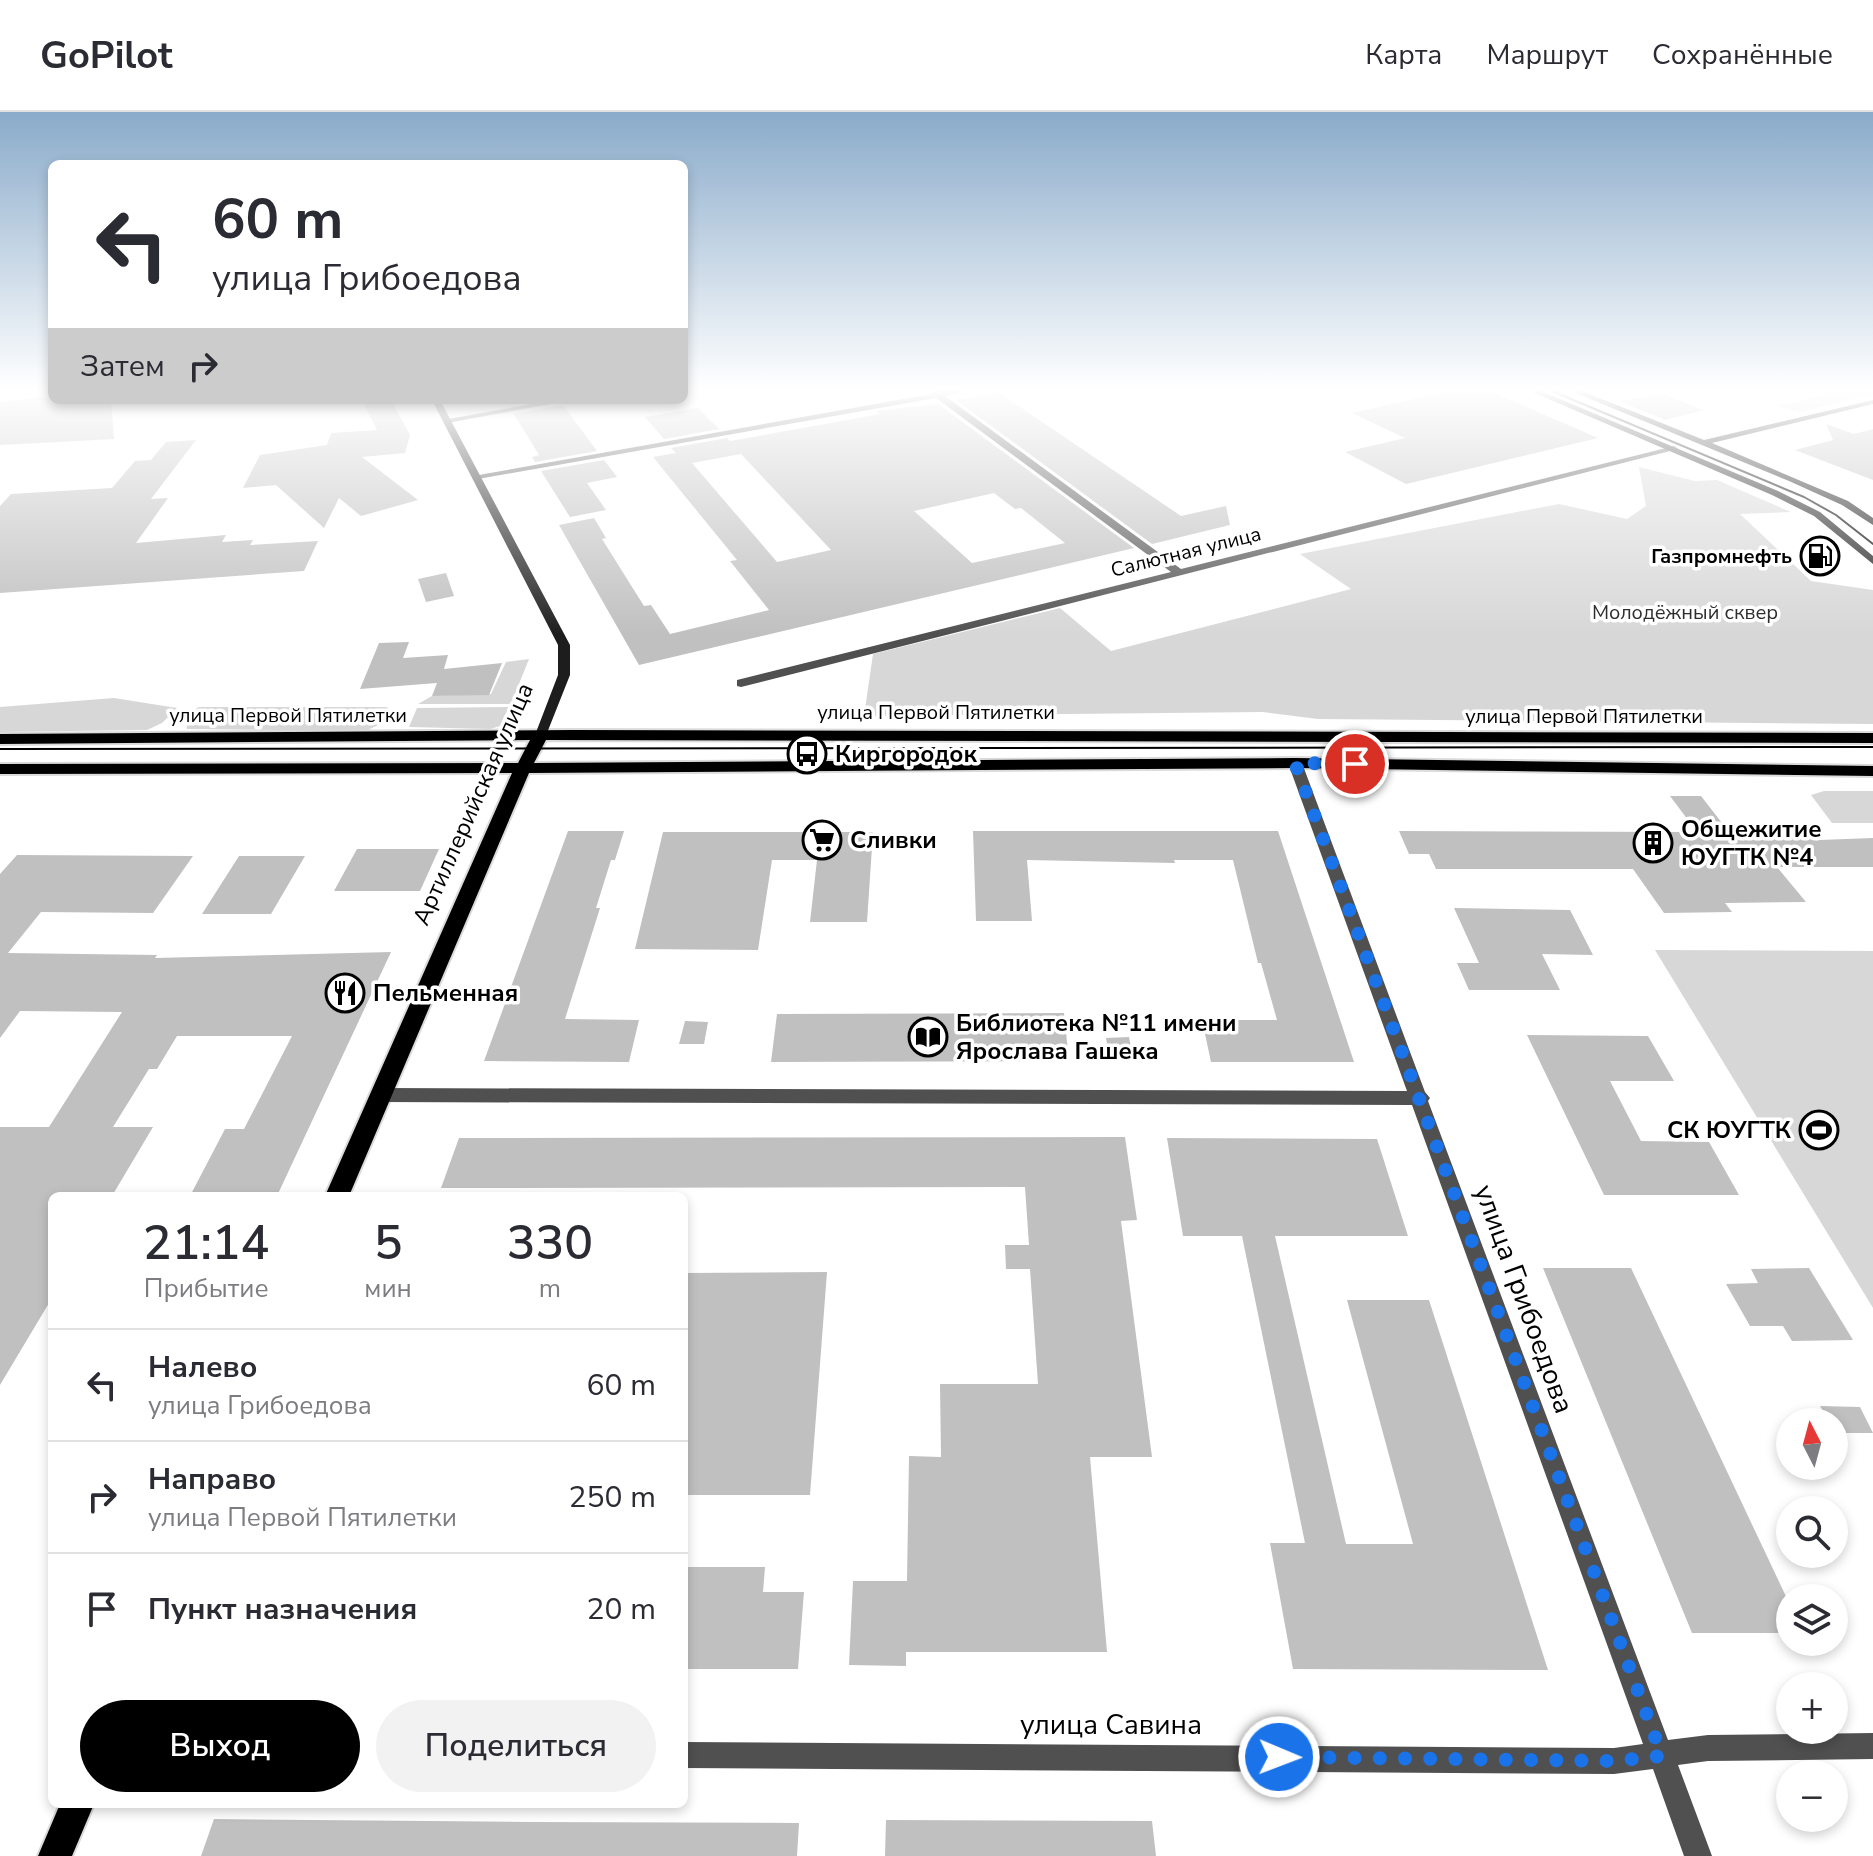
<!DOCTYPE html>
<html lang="ru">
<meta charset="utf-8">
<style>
body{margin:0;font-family:"Nunito Sans",sans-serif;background:#f2f2f3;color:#2b2b33;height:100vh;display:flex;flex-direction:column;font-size:30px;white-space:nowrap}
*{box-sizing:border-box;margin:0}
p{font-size:26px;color:#7c7c81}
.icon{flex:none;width:44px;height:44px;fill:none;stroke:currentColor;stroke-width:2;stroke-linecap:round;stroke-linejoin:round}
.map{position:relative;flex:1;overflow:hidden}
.drawer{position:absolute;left:48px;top:1080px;width:640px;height:616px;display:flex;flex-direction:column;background:#fff;border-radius:12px;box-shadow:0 4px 12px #0003}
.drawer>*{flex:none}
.guide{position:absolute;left:48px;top:48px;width:640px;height:244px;border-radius:12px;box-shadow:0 4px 12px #0003;background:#fff;color:#2b2b33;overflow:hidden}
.needle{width:52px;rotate:354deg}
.buttons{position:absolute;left:1776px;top:1296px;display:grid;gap:16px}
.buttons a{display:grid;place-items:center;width:72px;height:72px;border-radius:50%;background:#fff;box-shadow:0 4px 12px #0003;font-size:40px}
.pin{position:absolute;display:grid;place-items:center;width:68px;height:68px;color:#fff;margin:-34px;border:4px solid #fff;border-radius:50%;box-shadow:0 2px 8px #0007}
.me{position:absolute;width:88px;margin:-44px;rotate:91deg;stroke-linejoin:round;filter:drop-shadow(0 0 6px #0008)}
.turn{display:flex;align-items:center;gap:28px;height:168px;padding:0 32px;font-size:36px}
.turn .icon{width:104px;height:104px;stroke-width:2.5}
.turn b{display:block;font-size:56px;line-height:68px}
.then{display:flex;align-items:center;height:76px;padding:0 32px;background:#0003;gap:16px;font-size:30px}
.eta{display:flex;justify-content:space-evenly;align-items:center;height:136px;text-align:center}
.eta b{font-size:48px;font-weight:600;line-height:56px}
.button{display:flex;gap:16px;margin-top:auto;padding:16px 32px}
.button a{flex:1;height:92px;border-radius:48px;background:#000;color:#fff;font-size:32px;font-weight:600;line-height:92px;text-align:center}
.button a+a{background:#f2f2f3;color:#2b2b33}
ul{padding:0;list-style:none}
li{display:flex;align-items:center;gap:24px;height:112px;padding:0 32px;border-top:2px solid #e1e1e2}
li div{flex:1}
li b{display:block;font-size:30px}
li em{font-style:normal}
header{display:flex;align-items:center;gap:48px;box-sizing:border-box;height:112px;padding:0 40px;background:#fff;border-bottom:2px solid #e1e1e2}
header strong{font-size:38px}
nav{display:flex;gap:44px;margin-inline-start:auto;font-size:28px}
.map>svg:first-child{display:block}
.green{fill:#d7d7d7}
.building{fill:#c0c0c0;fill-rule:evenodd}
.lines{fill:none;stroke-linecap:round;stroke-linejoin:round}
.primary-casing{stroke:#dbdbdb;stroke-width:4}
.street{fill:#505050;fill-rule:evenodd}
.secondary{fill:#1d1d1d;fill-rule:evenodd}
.primary{fill:#000;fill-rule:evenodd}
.tram{stroke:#000;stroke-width:2}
.route{stroke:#1a73e8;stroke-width:14;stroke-dasharray:0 25.2}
.labels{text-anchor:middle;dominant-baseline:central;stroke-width:7;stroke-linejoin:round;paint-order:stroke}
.far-street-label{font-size:20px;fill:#000;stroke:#fff}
.far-poi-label{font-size:20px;font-weight:bold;fill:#000;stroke:#fff;text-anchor:end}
.far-park-label{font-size:20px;fill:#2e2e2e;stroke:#fff}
.poi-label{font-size:24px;font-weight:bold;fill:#000;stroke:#fff;text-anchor:start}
.street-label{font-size:24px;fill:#000;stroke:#fff}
.near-street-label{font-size:28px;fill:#000;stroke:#fff}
</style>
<header>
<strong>GoPilot</strong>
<nav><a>Карта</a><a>Маршрут</a><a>Сохранённые</a></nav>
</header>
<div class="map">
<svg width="1873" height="1744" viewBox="0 0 1873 1744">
<rect width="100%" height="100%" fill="#fff"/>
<!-- green -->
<g class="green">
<path d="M1839 279H1873V282L1800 300 1777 294Z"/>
<path d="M1639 355 1695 369 1717 368 1791 400 1740 402 1811 469 1873 478V612L1318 607 1263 600 864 604 873 542 1060 496 1111 539 1351 477 1300 442 1559 392 1627 407 1646 394Z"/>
<path d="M529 547 511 592H418L432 584 491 582 506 550Z"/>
<path d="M114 586 177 596 162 611 147 618 0 620V595Z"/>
<path d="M198 595H387L390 600 386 609 366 619 187 617 186 608Z"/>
<path d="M509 595 500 614 490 617 409 615 417 596Z"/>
<path d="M1824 679H1873V711H1832L1811 683Z"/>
<path d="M1655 838 1873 839V1196Z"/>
</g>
<!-- building -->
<g class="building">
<path d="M1449 279H1490L1598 326 1406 372 1345 340 1405 326 1352 301Z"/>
<path d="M998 280 1181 404 1226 394 1230 413 1152 432 956 288Z"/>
<path d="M1662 282 1704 298 1665 308 1619 289Z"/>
<path d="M52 284V288H111L114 327 0 333V290Z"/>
<path d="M362 288H391L410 323 405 341 362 345 418 388 361 404 339 386 324 416 276 373 243 376 260 343 327 333 331 321 377 318Z"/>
<path d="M938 292 1134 436 639 553 559 413 594 406 606 426 602 427 644 494 651 493 670 522 769 498 730 449 737 448 653 345 676 341 671 336 727 326 730 329 880 302 877 299ZM741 342 802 407 831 438 777 450 692 351ZM994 381 1015 397 1021 396 1065 431 972 451 914 399Z"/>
<path d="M563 293 597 339 535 350 532 345 539 343 514 302Z"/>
<path d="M698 296 719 317 664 327 645 305Z"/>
<path d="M1826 312 1854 322 1873 317V368L1795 338 1833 328Z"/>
<path d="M196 328 151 387 168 386 136 431 226 423 222 430 253 428 250 433 318 429 304 459 0 481V394L11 382 112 376 135 349 151 348 166 330Z"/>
<path d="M604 348 617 365 587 371 606 398 570 405 541 359Z"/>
<path d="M446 461 454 484 426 490 418 467Z"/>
<path d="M409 530 403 546 448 543 444 557 502 551 489 583 432 584 437 571 360 577 379 531Z"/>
<path d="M1670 684H1701L1729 720H1812L1819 728 1873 726V755H1777L1806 790 1725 791 1732 800 1664 801 1633 757H1436L1429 742H1409L1399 719 1697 720Z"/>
<path d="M568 719H624L615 748H611L596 796H600L565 907 639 908 629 950 484 949Z"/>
<path d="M973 719H1278L1354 950H1211L1202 908H1277L1261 851H1258L1233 748H1174L1175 751 1027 748 1032 809H976Z"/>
<path d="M663 720H873L867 810H810L817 748H772L758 838 635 837Z"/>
<path d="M357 737H439L420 779H334Z"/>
<path d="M17 743 193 744 153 801 41 800 8 841 157 843 155 846 391 840 277 1084H190L225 1017H244L292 924H177L157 957H149L113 1015H153L112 1084H52V1186L0 1273V1015H49L122 900 20 899 0 926V762Z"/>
<path d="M239 744H305L271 802H202Z"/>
<path d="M1454 796 1570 798 1593 843 1542 842 1560 878H1469L1457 851H1479Z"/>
<path d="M1064 901 1069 949 771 950 777 902Z"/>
<path d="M685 909 708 910 704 932H679Z"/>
<path d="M1527 923 1648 924 1674 969H1610L1641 1029 1709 1030 1739 1083H1604Z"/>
<path d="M1129 925 1133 948H1110L1106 926Z"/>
<path d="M1125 1025 1137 1108 1121 1109 1152 1345H1090L1107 1540H906V1554L849 1553 853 1469H907L909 1344 941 1345 940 1272H1038L1030 1157H1006L1005 1133H1029L1025 1075 441 1076 459 1026Z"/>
<path d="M1167 1026 1377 1027 1408 1124H1275L1346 1432H1413L1347 1188H1429L1548 1558 1293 1557 1270 1431H1305L1242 1124H1183Z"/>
<path d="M1543 1156H1631L1790 1493V1521H1692Z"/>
<path d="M1809 1156 1853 1228 1792 1229 1783 1214H1750L1726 1172 1758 1171 1751 1157Z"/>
<path d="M827 1160 810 1383H684V1161Z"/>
<path d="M1820 1294 1860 1295 1873 1321H1834V1310H1829Z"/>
<path d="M684 1455H765L763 1480H804L798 1557H684Z"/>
<path d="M214 1707 529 1710 799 1711 797 1744H201Z"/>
<path d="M886 1708 1152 1709 1156 1744H885Z"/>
</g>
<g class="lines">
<!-- primary casing -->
<g class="primary-casing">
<g id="primary">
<path d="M574 618 1873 621V631L546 628 534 651 1295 646 1873 654V664L1295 656 529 661 349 1084H325L512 661 0 662V652L518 651 530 628 0 632V622Z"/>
<path d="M60 1692H94L72 1744H38Z"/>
</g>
</g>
<!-- street -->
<g class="street">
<path d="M964 279 945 284 1181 457 1674 334 1678 337 741 575 737 574V568L1171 460 936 286 478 367 473 364 931 282V279Z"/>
<path d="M554 288H573L447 311 443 308Z"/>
<path d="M1295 647 1302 651 1425 980 1430 986 1428 989 1668 1628 1708 1623 1873 1621V1647L1708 1649 1678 1653 1712 1744H1684L1653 1657 1614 1662 684 1656V1630L1614 1636 1643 1632 1412 993 381 990 375 988 372 983 375 978 381 976 1407 979 1288 651Z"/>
</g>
<!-- secondary -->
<g class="secondary">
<path d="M1530 279H1541L1778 379 1820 400 1873 444V452L1814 404 1772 383Z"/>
<path d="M1571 279H1582L1704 328 1873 288V292L1712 331 1848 389 1873 406V413L1842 393 1789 369Z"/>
<path d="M432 288H440L570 533V563L545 626H537L535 623 558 563V533Z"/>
</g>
<!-- primary -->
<use href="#primary" class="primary"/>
<!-- tram -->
<g class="tram">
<path d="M1552 279 1804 385 1836 403 1873 432"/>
<path d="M0 637 1873 635"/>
</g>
</g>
<!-- sky -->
<linearGradient id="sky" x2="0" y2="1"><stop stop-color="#8aabca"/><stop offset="0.53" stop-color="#fff"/><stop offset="1" stop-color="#fff" stop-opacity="0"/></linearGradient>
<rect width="1873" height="523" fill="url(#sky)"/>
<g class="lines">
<!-- route -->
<path class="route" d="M1279 1645 1614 1649 1662 1644 1295 651 1355 652"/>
</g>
<!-- icons -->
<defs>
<g id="fuel-ring" transform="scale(2)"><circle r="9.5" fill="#fff" stroke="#000" stroke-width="1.5"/><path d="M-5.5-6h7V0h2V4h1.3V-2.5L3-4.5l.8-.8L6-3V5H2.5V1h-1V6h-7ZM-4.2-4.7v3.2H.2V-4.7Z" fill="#000"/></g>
<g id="bus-ring" transform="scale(2)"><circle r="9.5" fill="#fff" stroke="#000" stroke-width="1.5"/><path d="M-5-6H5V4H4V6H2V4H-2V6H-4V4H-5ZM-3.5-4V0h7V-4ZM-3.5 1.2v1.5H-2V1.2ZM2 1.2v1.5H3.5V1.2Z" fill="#000"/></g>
<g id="supermarket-ring" transform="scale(2)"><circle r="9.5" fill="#fff" stroke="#000" stroke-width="1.5"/><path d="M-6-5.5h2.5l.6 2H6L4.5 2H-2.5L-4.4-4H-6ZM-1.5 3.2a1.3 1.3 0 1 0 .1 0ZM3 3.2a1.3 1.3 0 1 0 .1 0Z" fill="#000"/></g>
<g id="building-ring" transform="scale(2)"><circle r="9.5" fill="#fff" stroke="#000" stroke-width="1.5"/><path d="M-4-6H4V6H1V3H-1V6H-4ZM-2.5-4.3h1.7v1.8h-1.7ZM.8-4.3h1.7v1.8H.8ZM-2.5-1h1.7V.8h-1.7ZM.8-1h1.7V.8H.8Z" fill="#000"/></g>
<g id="restaurant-ring" transform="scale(2)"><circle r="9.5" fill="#fff" stroke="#000" stroke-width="1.5"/><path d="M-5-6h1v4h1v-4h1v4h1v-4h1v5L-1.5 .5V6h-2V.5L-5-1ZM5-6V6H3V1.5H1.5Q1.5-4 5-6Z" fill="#000"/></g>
<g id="library-ring" transform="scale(2)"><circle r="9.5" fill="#fff" stroke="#000" stroke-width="1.5"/><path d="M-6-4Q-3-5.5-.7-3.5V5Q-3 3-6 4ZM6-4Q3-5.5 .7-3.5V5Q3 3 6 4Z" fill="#000"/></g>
<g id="stadium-ring" transform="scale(2)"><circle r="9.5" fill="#fff" stroke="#000" stroke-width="1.5"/><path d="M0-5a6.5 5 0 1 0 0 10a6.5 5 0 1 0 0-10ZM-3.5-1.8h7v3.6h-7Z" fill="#000"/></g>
</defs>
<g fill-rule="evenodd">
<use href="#fuel-ring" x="1820" y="444"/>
<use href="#bus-ring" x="807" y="642"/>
<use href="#supermarket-ring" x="822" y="728"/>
<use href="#building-ring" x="1653" y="731"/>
<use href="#restaurant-ring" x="345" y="881"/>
<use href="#library-ring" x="928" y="925"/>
<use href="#stadium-ring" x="1819" y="1018"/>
</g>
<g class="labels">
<!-- far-street labels -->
<g class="far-street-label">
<text transform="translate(1186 440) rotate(-14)">Салютная улица</text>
<text x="936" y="600">улица Первой Пятилетки</text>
<text x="288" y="603">улица Первой Пятилетки</text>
<text x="1584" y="604">улица Первой Пятилетки</text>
</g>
<!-- far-poi labels -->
<g class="far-poi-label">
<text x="1792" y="444">Газпромнефть</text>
</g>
<!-- far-park labels -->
<g class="far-park-label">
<text x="1685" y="500">Молодёжный сквер</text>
</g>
<!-- poi labels -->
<g class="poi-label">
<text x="835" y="642">Киргородок</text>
<text x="1681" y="717">Общежитие<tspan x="1681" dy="28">ЮУГТК №4</tspan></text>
<text x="850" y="728">Сливки</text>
<text x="373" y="881">Пельменная</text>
<text x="956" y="911">Библиотека №11 имени<tspan x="956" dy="28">Ярослава Гашека</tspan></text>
<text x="1791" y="1018" text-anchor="end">СК ЮУГТК</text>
</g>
<!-- street labels -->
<g class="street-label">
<text transform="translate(473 692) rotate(-66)">Артиллерийская улица</text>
</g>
<!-- near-street labels -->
<g class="near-street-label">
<text transform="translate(1524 1187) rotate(70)">улица Грибоедова</text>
<text x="1111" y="1613">улица Савина</text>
</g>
</g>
</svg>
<div class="buttons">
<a><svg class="needle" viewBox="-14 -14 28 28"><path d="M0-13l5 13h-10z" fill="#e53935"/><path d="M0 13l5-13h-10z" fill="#7c7c81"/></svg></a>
<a><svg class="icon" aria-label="search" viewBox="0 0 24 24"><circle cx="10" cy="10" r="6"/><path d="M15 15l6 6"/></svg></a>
<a><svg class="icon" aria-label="layers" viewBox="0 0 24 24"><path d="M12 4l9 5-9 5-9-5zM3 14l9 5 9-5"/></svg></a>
<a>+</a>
<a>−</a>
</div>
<div class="pin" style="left:1355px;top:652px;background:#d93025"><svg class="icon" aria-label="arrive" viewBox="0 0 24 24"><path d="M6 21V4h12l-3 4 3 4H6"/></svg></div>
<svg class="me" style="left:1279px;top:1645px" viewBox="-20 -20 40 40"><circle r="17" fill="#1a73e8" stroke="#fff" stroke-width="3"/><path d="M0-11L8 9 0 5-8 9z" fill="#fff"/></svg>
<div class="guide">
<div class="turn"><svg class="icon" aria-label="left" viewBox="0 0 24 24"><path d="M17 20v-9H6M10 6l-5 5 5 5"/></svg><div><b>60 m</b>улица Грибоедова</div></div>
<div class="then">Затем<svg class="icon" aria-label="right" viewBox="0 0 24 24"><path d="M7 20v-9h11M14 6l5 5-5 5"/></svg></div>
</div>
<section class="drawer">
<div class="eta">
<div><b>21:14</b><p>Прибытие</p></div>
<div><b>5</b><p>мин</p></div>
<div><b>330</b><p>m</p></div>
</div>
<ul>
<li><svg class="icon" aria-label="left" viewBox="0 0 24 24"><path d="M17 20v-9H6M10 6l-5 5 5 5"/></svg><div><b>Налево</b><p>улица Грибоедова</p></div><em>60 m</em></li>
<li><svg class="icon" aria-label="right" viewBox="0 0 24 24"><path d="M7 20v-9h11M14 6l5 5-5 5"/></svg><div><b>Направо</b><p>улица Первой Пятилетки</p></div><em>250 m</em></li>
<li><svg class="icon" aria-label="arrive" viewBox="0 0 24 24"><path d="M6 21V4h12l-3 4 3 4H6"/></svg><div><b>Пункт назначения</b></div><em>20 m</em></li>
</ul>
<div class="button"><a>Выход</a><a>Поделиться</a></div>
</section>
</div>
